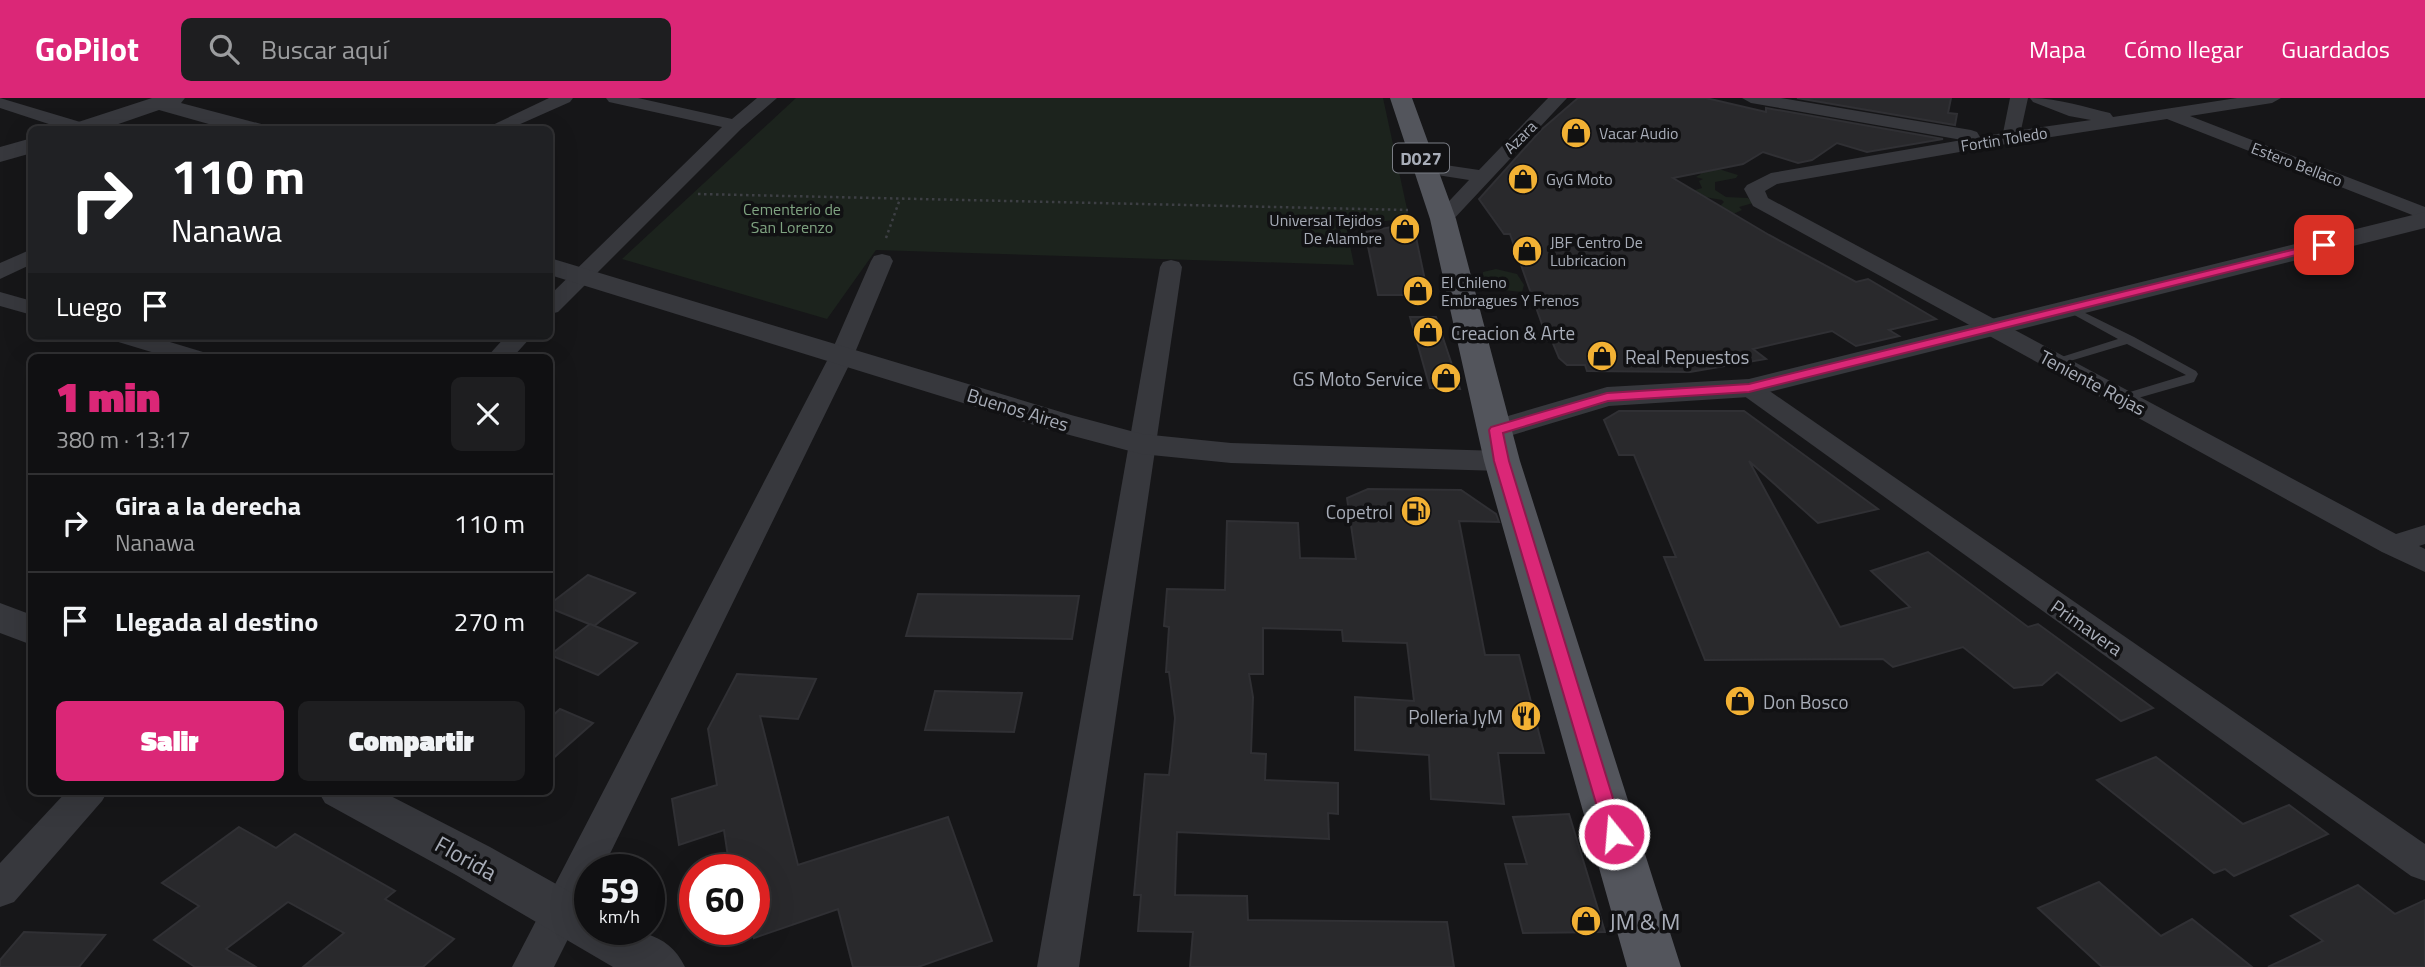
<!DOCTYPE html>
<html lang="es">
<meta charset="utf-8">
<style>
body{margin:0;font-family:"Titillium Web",sans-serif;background:#1e1e20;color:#f1f3f6;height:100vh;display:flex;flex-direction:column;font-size:26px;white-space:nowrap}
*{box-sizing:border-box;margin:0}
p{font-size:23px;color:#9c9d9f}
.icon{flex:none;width:38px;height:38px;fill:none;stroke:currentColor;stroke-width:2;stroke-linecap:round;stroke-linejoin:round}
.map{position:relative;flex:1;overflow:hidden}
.side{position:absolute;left:28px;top:256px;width:525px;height:441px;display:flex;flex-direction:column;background:#101012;border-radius:10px;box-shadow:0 7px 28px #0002,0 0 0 2px #303032}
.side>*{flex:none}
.banner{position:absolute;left:28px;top:28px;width:525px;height:214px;border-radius:10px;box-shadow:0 7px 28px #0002,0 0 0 2px #303032;background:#202124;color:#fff;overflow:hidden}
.speed{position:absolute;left:574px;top:756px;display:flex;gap:14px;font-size:35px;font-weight:700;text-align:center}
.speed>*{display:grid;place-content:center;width:91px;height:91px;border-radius:50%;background:#101012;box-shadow:0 7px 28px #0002,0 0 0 2px #303032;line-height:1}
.speed small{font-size:18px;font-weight:400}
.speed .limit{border:10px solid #d22;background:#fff;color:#111}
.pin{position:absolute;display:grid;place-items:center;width:60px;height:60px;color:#fff;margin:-30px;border-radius:14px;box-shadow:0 4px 10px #0006}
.me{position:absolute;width:77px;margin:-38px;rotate:343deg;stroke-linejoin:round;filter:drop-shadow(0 0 5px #0008)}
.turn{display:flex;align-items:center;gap:24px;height:147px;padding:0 28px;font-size:32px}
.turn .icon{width:91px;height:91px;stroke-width:2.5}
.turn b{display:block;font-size:49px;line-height:60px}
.then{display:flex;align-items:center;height:66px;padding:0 28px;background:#0003;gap:14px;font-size:26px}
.round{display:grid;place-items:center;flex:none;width:74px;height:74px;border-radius:10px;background:#1e1e20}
.summary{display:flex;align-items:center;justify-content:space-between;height:119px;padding:0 28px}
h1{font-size:42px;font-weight:800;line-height:52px;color:#db2777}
.primary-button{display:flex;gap:14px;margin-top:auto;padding:14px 28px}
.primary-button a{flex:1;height:80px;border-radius:10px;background:#db2777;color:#fff;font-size:28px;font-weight:800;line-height:80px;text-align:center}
.primary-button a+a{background:#1e1e20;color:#f1f3f6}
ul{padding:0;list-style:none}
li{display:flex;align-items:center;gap:21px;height:98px;padding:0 28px;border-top:2px solid #303032}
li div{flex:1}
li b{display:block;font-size:26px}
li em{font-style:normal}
header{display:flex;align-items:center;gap:42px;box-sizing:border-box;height:98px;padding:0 35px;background:#db2777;color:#fff}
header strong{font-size:33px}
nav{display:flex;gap:38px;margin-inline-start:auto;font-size:24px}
.search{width:490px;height:63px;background:#1e1e20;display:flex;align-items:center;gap:18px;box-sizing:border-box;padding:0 24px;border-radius:10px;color:#9c9d9f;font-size:26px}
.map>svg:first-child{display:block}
.green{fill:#1c231d}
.building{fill:#29292c;stroke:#303034;stroke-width:2}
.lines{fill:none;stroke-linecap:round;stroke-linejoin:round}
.path{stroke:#3d3f44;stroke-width:2.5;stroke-dasharray:2.5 3.5;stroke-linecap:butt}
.service{fill:#37383d;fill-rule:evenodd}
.minor{fill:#37383d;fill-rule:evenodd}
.tertiary{fill:#37383d;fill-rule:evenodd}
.primary{fill:#53555c;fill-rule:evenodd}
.route{fill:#db2777;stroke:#8e194d;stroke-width:2}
.labels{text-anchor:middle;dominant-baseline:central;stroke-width:7;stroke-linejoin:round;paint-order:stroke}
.far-poi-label{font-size:16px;fill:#a8adb8;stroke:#111113;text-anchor:start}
.far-street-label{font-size:16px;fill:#a8adb8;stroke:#111113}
.far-park-label{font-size:16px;fill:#7fa381;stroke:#111113}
.shield{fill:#111113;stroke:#7b7e86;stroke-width:2}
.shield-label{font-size:18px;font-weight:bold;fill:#a8adb8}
.poi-label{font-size:19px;fill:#a8adb8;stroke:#111113;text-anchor:start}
.street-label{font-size:19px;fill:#a8adb8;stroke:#111113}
.near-street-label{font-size:23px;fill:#a8adb8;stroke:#111113}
.near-poi-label{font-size:23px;fill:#a8adb8;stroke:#111113;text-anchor:start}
</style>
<header>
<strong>GoPilot</strong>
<div class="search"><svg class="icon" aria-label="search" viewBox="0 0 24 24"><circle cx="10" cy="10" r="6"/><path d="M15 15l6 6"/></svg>Buscar aquí</div>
<nav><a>Mapa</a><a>Cómo llegar</a><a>Guardados</a></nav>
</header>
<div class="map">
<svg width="2425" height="869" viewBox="0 0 2425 869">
<rect width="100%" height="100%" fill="#161618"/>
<!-- green -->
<g class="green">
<path d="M796 0H1383L1409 120 1346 128 1354 167 876 152 827 221 622 161Z"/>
<path d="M1709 68 1738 77 1736 80 1715 84V92L1726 99 1748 100 1753 105 1739 109 1742 112 1731 117 1717 111 1724 104 1722 102 1699 98 1692 93 1702 90 1699 83 1703 81 1696 79 1701 76 1698 72Z"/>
<path d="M1496 171 1517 176 1524 187 1522 194 1492 191 1483 184V174Z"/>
</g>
<!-- building -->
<g class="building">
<path d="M1578 0H1706L1766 14V10L1943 41 1867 54 1837 45 1812 62 1798 65 1763 54 1743 66 1673 80 1769 137 1856 184 1868 181 1936 221 1889 232 1899 238 1856 248 1832 233 1753 251 1766 261 1690 274 1587 273 1585 267H1567L1559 260 1552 243H1548L1510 136H1504L1479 101 1541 32Z"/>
<path d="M1797 0H1951L1948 15 1957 16 1955 27Z"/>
<path d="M1413 125 1428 197H1378L1365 134Z"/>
<path d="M1410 219H1436L1460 291 1430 290Z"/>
<path d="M1619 313H1744L1878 411 1818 425 1749 363 1840 529 1910 509 1871 473 1928 454 2028 529 2038 526 2153 610 2121 623 2057 574 2042 587 2014 590 1963 549 1893 569 1883 561 1705 562 1664 459H1676L1634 357H1619L1604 322Z"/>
<path d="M1368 391 1461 392 1496 416 1499 424 1459 423 1485 557H1519L1544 655H1498L1504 706 1431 701 1429 657 1355 652V599L1414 603 1407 545 1343 543 1342 532 1263 530V576H1249L1253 599 1251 655 1266 656 1265 682 1338 685V716L1328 715 1329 741 1177 734 1175 797 1247 798 1248 822 1447 824 1454 869H1190L1193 834 1138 833 1141 797H1134L1145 676 1169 677 1172 652 1175 620 1169 574H1166L1169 529 1164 528 1167 491 1225 492 1227 423 1298 425 1300 460 1356 461 1347 400Z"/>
<path d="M588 477 635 495 594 528 550 510V506Z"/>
<path d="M918 496 1079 498 1072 541 906 538Z"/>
<path d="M590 526 637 545 598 577 550 557Z"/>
<path d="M737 576 816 581 798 621 760 618 798 767 948 719 992 843 918 869H853L838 811 754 840V772H730L724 732 679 747 672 701 717 687 708 631Z"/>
<path d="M935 593 1022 595 1014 634 925 632Z"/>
<path d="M560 611 593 625 550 663V620Z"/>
<path d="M2156 659 2243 726 2289 707 2328 736 2234 778 2225 771 2214 775 2097 682Z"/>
<path d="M1569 716 1605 834 1523 835 1505 766H1527L1513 719Z"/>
<path d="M239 729 276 750 295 736 395 793 385 801 454 841 423 869H303L344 835 288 804 226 851 256 869H195L154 842 199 808 162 785Z"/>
<path d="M2099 784 2161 838 2192 821 2252 869H2102L2038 810Z"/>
<path d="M2358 787 2395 816 2425 802V869H2268L2323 843 2291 818Z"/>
<path d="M24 834 105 837 79 869H0V862Z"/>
</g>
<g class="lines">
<!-- path -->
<g class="path">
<path d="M698 96 1408 112"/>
<path d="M886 140 900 101"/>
</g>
<!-- service -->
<path class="service" d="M2071 208 2134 239 2196 273 2198 276 2194 284 2124 304 2118 300 2120 297 2186 277 2127 246 2060 266H2052V262L2118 241 2067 213 2066 211Z"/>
<!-- minor -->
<g class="minor">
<path d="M0 0 87 26 90 30 67 32 0 10Z"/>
<path d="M549 0H573L570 4 507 32H482Z"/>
<path d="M606 0H638L732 21 757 0H777L741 31 558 214 550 216V197L722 29 609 4Z"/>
<path d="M1548 0H1567L1450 125H1436L1433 121 1436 117 1469 82 1418 74 1415 70 1418 66 1425 64 1479 72Z"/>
<path d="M1742 0H1781L1971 32 1977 34 1980 39 2003 35 2010 0H2028L2021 32 2091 22 2069 18 2033 4 2030 0C2058 0 2084 9 2110 15L2113 19 2237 0H2281L2272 5 2190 18 2425 109V122L2167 21 1994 48 1777 86 1765 93 1768 100 2396 436 2425 427V446L2419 448 2425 451V474L2382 454 1753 108 1744 91 1747 87 1771 75 1962 42 1751 5Z"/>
<path d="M32 151V166L0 181V165Z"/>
<path d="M882 156 890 158 893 163 854 257 602 772H590V797L554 869H512L830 257 871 163 874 158Z"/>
<path d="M1171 162 1179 164 1182 169 1079 869H1037L1160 169 1163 164Z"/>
<path d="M0 194 32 203V217L0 208Z"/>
<path d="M112 238H150L203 254 206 259H168L115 243Z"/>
<path d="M506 238H532L513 259H487Z"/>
<path d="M1749 282 1758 285 2425 746V783L2411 778 1740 295 1736 290 1740 285Z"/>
<path d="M67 693H108L102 703 14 804 0 809V765Z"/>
</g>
<!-- tertiary -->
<g class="tertiary">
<path d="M185 0 181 5 265 27 268 32H230L159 12 101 32H66L69 27 152 0Z"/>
<path d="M32 40V55L0 64V49Z"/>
<path d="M2425 114V130L1749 299 1609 308 1496 342 1484 339 1479 332 1484 325 1607 289 1749 281Z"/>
<path d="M550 160 1071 317 1142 336 1231 345 1502 353 1514 356 1519 363 1514 370 1502 373 1231 365 1141 356 1047 331 550 177Z"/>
<path d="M0 505 32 517V547L0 535Z"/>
<path d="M318 693H381L490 749 590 805V831C627 831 667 830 685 869H613L456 777 325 705Z"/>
</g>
<!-- primary -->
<path class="primary" d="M1390 0H1412L1456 121 1520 363 1681 869H1627L1484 363 1430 121Z"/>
</g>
<!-- route -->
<path class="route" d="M2324 144 2328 145V149L1749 294 1608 303 1503 335 1509 363 1624 736 1621 742 1614 744 1607 742 1494 363 1489 332 1491 329 1607 295 1749 286Z"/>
<!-- icons -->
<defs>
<g id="shop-disc" transform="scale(1.575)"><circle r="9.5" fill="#f2b134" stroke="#111113"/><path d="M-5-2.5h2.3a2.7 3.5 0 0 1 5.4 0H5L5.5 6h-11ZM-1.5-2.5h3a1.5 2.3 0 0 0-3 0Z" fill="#111"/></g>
<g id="fuel-disc" transform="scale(1.575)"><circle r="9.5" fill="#f2b134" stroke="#111113"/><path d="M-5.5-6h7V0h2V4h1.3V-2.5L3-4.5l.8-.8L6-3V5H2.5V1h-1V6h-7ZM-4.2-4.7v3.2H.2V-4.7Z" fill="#111"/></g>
<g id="restaurant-disc" transform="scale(1.575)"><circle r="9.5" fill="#f2b134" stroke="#111113"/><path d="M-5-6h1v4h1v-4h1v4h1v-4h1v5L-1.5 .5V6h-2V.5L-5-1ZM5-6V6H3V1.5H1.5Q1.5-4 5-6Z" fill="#111"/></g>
</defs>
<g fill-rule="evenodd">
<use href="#shop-disc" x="1576" y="35"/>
<use href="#shop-disc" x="1523" y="81"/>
<use href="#shop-disc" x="1405" y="131"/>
<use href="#shop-disc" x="1527" y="153"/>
<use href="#shop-disc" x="1418" y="193"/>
<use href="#shop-disc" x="1428" y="234"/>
<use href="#shop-disc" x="1602" y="258"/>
<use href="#shop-disc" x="1446" y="280"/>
<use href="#fuel-disc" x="1416" y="413"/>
<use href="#shop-disc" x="1740" y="603"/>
<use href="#restaurant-disc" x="1526" y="618"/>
<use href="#shop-disc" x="1586" y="823"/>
</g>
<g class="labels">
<!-- far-poi labels -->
<g class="far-poi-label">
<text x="1599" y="35">Vacar Audio</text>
<text x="1546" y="81">GyG Moto</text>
<text x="1382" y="122" text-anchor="end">Universal Tejidos<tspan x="1382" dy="18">De Alambre</tspan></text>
<text x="1550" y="144">JBF Centro De<tspan x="1550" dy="18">Lubricacion</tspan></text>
<text x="1441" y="184">El Chileno<tspan x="1441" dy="18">Embragues Y Frenos</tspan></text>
</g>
<!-- far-street labels -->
<g class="far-street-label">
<text transform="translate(1520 39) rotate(-45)">Azara</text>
<text transform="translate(2004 41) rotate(-9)">Fortin Toledo</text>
<text transform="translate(2297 66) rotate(21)">Estero Bellaco</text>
</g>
<!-- far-park labels -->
<g class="far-park-label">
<text x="792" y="111">Cementerio de<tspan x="792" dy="18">San Lorenzo</tspan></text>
</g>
<!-- shield labels -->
<rect class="shield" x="1393" y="45.5" width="56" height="29" rx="5"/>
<g class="shield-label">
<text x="1421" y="60">D027</text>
</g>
<!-- poi labels -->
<g class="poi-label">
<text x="1451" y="234">Creacion &amp; Arte</text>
<text x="1625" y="258">Real Repuestos</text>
<text x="1423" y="280" text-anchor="end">GS Moto Service</text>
<text x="1393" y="413" text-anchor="end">Copetrol</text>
<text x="1763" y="603">Don Bosco</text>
<text x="1503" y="618" text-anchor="end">Polleria JyM</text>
</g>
<!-- street labels -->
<g class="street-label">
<text transform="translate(2093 284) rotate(28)">Teniente Rojas</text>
<text transform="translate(1018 311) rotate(17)">Buenos Aires</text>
<text transform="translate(2087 529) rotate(35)">Primavera</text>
</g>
<!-- near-street labels -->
<g class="near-street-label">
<text transform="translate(466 760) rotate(29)">Florida</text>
</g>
<!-- near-poi labels -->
<g class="near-poi-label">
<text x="1609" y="823">JM &amp; M</text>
</g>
</g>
</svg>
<div class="speed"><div>59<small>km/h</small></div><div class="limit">60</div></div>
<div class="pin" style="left:2324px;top:147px;background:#d93025"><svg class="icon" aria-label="arrive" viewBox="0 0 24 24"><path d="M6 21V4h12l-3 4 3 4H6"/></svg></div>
<svg class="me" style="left:1614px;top:736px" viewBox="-20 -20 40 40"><circle r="17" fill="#db2777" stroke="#fff" stroke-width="3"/><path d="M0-11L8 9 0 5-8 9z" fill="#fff"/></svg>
<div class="banner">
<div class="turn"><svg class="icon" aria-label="right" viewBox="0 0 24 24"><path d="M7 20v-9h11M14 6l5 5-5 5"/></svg><div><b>110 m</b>Nanawa</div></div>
<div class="then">Luego<svg class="icon" aria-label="arrive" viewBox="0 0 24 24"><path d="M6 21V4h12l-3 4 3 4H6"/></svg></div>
</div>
<section class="side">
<div class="summary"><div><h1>1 min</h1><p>380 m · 13:17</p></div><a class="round"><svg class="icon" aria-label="close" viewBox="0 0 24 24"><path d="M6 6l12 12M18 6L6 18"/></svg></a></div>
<ul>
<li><svg class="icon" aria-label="right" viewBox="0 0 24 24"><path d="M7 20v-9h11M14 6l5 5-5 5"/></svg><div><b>Gira a la derecha</b><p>Nanawa</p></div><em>110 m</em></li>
<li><svg class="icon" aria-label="arrive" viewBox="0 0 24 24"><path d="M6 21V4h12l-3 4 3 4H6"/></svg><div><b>Llegada al destino</b></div><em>270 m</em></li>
</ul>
<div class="primary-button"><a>Salir</a><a>Compartir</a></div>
</section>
</div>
